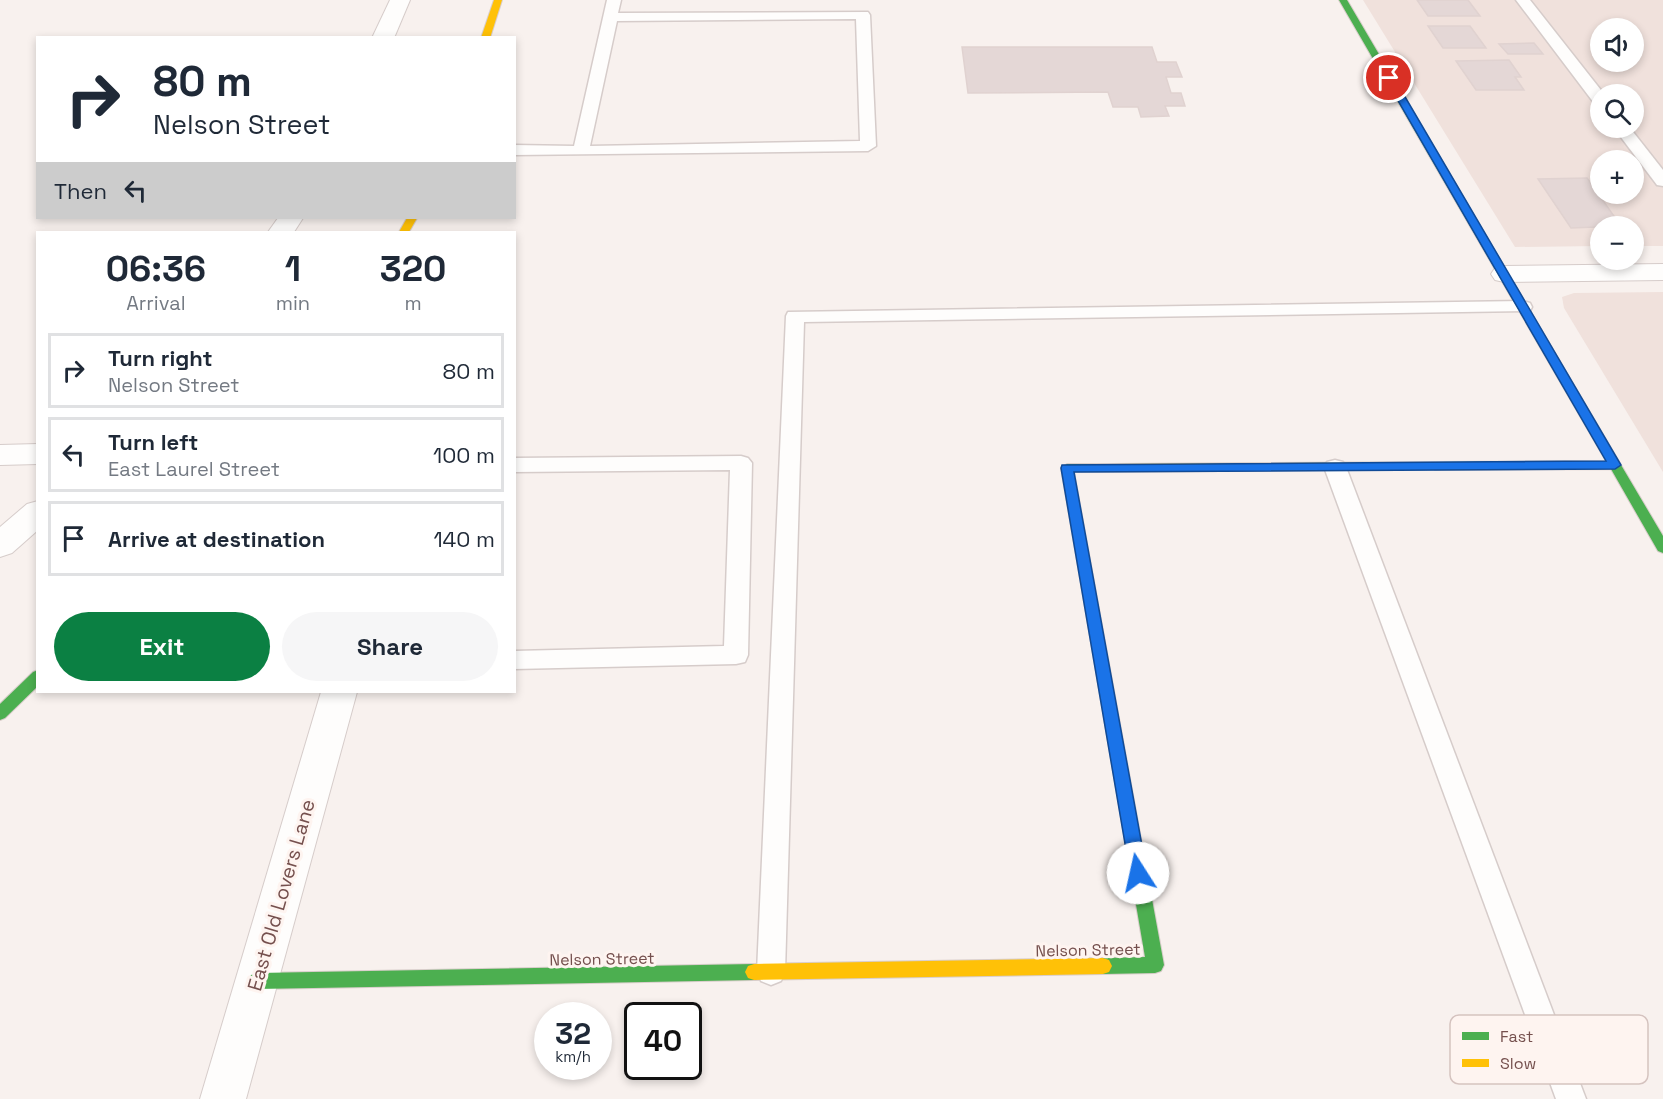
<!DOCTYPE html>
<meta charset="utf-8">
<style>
body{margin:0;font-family:"Space Grotesk",sans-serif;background:#f6f6f7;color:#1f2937;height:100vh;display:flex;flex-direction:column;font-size:22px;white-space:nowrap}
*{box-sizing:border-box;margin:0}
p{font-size:20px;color:#747a83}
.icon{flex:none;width:33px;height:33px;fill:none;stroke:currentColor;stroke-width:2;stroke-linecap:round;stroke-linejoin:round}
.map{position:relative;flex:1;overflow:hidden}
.panel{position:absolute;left:36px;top:231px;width:480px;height:462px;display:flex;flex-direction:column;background:#fff;border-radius:0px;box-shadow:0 3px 9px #0003}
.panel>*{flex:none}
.hud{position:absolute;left:36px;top:36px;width:480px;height:183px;border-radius:0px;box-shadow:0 3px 9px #0003;background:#fff;color:#1f2937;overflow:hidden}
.buttons{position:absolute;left:1590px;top:18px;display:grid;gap:12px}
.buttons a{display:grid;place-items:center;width:54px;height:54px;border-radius:50%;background:#fff;box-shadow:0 3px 9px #0003;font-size:30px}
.speed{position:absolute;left:534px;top:1002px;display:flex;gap:12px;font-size:30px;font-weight:700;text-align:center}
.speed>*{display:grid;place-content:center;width:78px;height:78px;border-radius:50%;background:#fff;box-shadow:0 3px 9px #0003;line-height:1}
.speed small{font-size:15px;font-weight:400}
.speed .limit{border:3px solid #111;border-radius:9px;background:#fff;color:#111}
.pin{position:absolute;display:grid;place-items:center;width:51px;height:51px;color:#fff;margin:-26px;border:3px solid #fff;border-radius:50%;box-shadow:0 2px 6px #0007}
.me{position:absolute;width:66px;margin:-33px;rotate:350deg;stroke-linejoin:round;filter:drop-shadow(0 0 4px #0008)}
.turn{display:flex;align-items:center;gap:21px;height:126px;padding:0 18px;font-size:27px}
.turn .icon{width:78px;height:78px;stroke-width:2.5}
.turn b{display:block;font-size:42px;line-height:51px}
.then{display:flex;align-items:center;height:57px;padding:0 18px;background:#0003;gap:12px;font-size:22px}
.eta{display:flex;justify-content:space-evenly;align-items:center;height:102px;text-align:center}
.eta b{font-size:36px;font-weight:600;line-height:42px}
.cta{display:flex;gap:12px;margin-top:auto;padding:12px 18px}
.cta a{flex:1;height:69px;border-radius:36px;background:#0b8043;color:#fff;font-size:24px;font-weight:600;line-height:69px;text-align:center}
.cta a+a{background:#f6f6f7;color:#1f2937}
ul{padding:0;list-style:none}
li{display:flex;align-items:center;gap:18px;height:75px;margin:0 12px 9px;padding:0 6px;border:3px solid #e0e1e3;border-radius:0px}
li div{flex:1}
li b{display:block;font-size:22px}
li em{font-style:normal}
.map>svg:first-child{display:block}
.residential{fill:#f0e1dc;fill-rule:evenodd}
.building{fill:#e4d7d6;stroke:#e0d2d0;stroke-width:1.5}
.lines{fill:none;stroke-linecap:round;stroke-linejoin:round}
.lane-casing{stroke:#d6ccca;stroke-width:3}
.street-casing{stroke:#d6ccca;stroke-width:2}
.fast-casing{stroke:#d9cecb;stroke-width:2}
.slow-casing{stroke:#d9cecb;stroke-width:2}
.lane{fill:#fefdfc;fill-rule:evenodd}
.street{fill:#fefdfc;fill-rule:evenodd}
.fast{fill:#4caf50;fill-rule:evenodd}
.slow{fill:#ffc107;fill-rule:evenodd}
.route{fill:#1a73e8;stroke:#114b97;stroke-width:1.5}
.labels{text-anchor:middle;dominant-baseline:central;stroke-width:6;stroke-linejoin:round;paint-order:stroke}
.street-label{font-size:16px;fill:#75504e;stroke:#fef4f0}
.near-street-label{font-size:20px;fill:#75504e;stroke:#fef4f0}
.key{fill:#fef4f0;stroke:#d5c3bf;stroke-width:1.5}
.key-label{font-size:16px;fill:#75504e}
</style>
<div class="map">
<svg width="1663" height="1099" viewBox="0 0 1663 1099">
<rect width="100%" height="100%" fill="#f8f1ee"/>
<!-- residential -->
<g class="residential">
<path d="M1363 0H1663V246H1634V226H1600V246L1515 247ZM1600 28H1634V62H1600ZM1600 94H1634V128H1600ZM1600 160H1634V194H1600Z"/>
<path d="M1663 292V472L1564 308 1562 297 1574 293Z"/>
</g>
<!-- building -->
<g class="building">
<path d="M1417 0H1468L1480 16H1428Z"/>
<path d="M1428 26H1470L1486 48H1443Z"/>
<path d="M1534 43 1543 54H1508L1499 44Z"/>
<path d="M962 47H1152L1157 62H1176L1182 77H1166L1171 93H1181L1185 106H1165L1169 116 1141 117 1138 107H1113L1108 92 968 93Z"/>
<path d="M1509 60 1521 77H1515L1524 90H1476L1456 61Z"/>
<path d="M1587 178 1621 226 1571 228 1538 179Z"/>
</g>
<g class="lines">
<!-- lane casing -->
<g class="lane-casing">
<g id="lane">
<path d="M607 0H621L618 13 868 12 870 15 876 146 868 151 514 155V145L574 146ZM856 19 860 141 590 146 617 21Z"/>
<path d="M1516 0H1530L1604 94H1600V105L1594 103Z"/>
<path d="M1614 128H1630L1663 170V186L1657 185Z"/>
<path d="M1523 301 1530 303 1532 307 1530 311 804 322 785 972 781 981 771 985 761 981 757 972 786 316 788 312Z"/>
<path d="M741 456 748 458 752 463 748 655 745 662 736 664 514 669V651L724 646 730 470 514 472V458Z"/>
<path d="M1335 460 1343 462 1346 467 1586 1099H1556L1324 467 1327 462Z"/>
</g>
</g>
<!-- street casing -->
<g class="street-casing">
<g id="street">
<path d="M390 0H410L394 38H372Z"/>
<path d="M278 218H303L294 232H268Z"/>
<path d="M1663 264V280L1504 282 1495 280 1491 274 1495 268 1504 266Z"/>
<path d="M38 444V464L0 465V445Z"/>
<path d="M38 501V530L12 553 0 557V527L27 504Z"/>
<path d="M321 692H357L246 1099H200Z"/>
</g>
</g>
<!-- fast casing -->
<g class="fast-casing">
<g id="fast">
<path d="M1339 0H1347L1621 465 1663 536V553L1658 551 1611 469 1435 470 1429 466 1435 462 1606 461Z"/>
<path d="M1067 464H1110L1116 468 1110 472H1074L1164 965 1161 971 1155 973 1103 974 1097 972 1094 966 1097 960 1103 958 1145 957 1061 468Z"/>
<path d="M38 670V686L5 718 0 720V704L33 672Z"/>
<path d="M754 964 760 966 763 972 760 978 754 980 257 989 251 987 248 981 251 975 257 973Z"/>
</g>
</g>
<!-- slow casing -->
<g class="slow-casing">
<g id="slow">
<path d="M494 0H502L490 38H481Z"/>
<path d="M407 218H417L409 232H399Z"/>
<path d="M1435 462 1441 466 1440 469 1110 472 1104 468 1110 464Z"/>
<path d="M1103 958 1109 960 1112 966 1109 972 1103 974 754 980 748 978 745 972 748 966 754 964Z"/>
</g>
</g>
<!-- lane -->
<use href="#lane" class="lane"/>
<!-- street -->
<use href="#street" class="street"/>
<!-- fast -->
<use href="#fast" class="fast"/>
<!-- slow -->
<use href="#slow" class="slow"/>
</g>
<!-- route -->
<path class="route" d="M1386 76 1394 78 1621 465 1615 469 1074 472 1147 873 1144 878 1138 881 1133 878 1130 873 1061 468 1062 465 1606 461 1385 78Z"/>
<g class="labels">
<!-- street labels -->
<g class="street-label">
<text transform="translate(1088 950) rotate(-1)">Nelson Street</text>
<text transform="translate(602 959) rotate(-1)">Nelson Street</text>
</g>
<!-- near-street labels -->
<g class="near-street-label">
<text transform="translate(281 895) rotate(-74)">East Old Lovers Lane</text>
</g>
</g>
<!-- legend -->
<rect x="1450" y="1015" width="198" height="69" rx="9" class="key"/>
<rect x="1462" y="1032" width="27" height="8" fill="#4caf50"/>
<rect x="1462" y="1059" width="27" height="8" fill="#ffc107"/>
<g class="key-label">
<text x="1500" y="1042">Fast</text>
<text x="1500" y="1069">Slow</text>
</g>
</svg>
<div class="buttons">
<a><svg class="icon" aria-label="sound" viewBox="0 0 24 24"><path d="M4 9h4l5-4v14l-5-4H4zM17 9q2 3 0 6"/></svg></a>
<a><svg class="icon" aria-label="search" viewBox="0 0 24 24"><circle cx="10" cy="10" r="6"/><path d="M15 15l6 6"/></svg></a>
<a>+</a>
<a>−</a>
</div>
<div class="speed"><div>32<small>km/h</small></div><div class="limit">40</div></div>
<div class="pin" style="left:1389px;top:78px;background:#d93025"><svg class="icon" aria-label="arrive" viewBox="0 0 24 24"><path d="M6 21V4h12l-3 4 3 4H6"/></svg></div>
<svg class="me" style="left:1138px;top:873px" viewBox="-20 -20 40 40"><circle r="19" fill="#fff"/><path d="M0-13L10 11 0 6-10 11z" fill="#1a73e8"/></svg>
<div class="hud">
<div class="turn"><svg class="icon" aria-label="right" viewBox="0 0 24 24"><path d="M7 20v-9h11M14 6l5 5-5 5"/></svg><div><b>80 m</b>Nelson Street</div></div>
<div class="then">Then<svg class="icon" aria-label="left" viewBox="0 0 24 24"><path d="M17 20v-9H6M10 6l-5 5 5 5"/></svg></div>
</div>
<section class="panel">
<div class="eta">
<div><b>06:36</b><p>Arrival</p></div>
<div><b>1</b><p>min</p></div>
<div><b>320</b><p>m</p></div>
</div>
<ul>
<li><svg class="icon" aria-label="right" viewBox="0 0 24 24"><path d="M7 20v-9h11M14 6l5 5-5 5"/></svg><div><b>Turn right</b><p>Nelson Street</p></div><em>80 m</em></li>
<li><svg class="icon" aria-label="left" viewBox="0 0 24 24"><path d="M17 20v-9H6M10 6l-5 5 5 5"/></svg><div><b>Turn left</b><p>East Laurel Street</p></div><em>100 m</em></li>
<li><svg class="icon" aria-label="arrive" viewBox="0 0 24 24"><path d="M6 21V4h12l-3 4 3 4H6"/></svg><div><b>Arrive at destination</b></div><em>140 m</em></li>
</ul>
<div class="cta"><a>Exit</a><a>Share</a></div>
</section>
</div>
